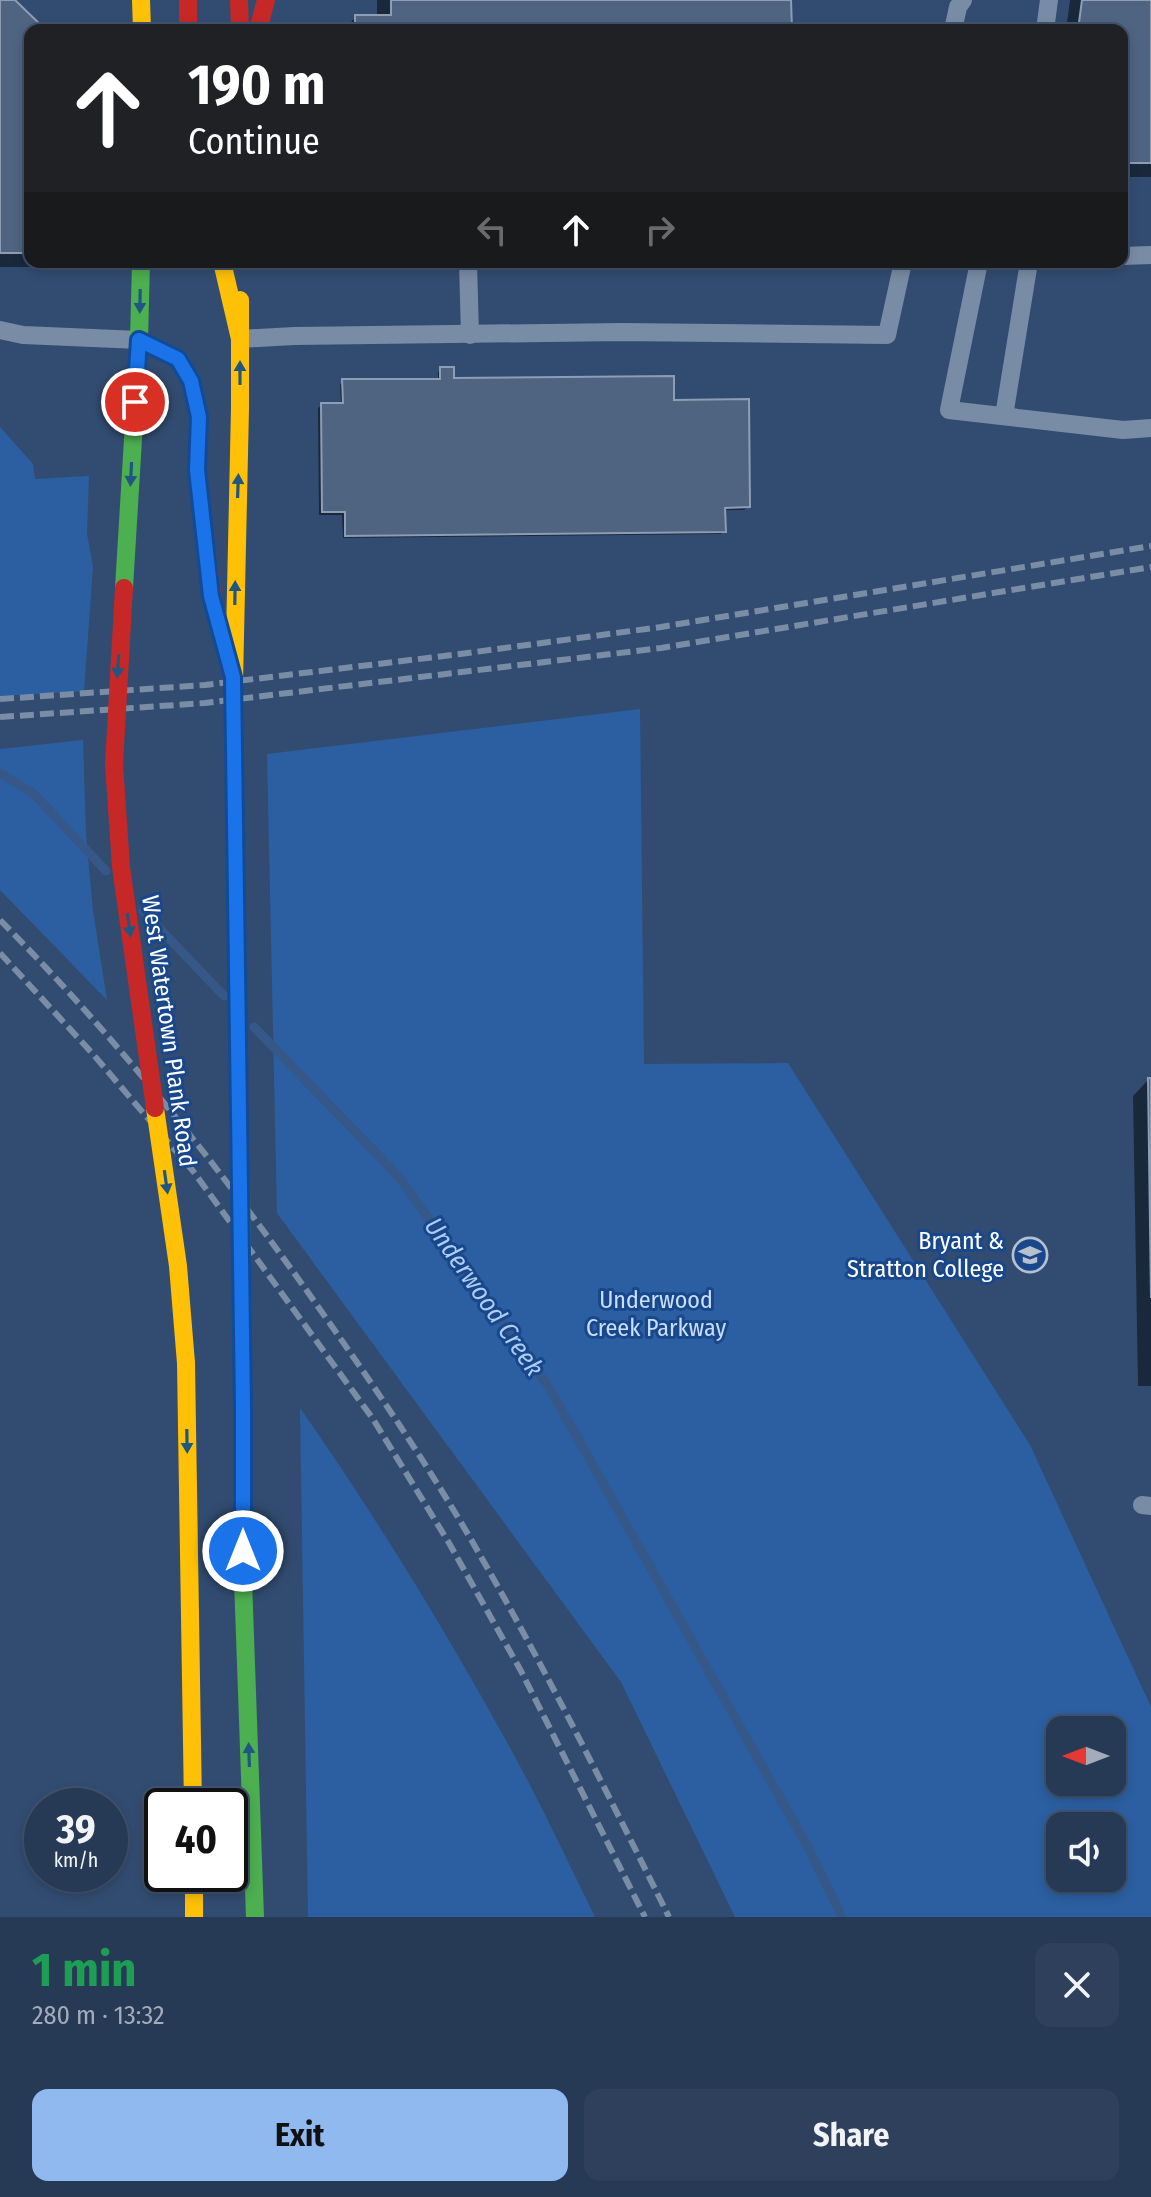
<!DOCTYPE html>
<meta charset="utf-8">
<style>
body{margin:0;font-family:"Fira Sans Condensed",sans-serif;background:#2e405b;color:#f1f3f6;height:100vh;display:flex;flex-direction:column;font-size:30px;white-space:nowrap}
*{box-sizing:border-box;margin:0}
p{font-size:26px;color:#a4acb9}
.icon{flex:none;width:44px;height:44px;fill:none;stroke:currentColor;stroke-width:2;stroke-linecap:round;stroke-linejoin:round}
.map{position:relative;height:1917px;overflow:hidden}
.panel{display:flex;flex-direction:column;background:#263955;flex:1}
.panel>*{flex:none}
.top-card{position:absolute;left:24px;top:24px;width:1104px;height:244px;border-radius:16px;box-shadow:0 4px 12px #0003,0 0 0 2px #42536c;background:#202124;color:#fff;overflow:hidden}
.needle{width:52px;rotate:270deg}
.buttons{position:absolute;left:1046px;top:1716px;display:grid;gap:16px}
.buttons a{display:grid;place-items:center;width:80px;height:80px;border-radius:16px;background:#263955;box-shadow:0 4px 12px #0003,0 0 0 2px #42536c;font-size:40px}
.speed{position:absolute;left:24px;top:1788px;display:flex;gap:16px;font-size:40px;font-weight:700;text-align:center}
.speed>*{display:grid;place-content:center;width:104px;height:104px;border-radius:50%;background:#263955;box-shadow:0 4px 12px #0003,0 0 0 2px #42536c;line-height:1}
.speed small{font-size:20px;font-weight:400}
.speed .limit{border:4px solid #111;border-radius:12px;background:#fff;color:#111}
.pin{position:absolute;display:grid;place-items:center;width:68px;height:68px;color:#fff;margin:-34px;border:4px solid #fff;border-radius:50%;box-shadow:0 2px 8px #0007}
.me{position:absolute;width:88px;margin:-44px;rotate:0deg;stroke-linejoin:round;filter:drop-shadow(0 0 6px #0008)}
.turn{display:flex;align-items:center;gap:28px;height:168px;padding:0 32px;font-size:36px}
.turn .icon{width:104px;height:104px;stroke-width:2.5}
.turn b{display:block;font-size:56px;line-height:68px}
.lanes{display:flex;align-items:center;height:76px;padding:0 32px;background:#0003;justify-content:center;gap:40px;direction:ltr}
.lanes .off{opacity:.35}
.round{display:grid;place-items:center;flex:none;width:84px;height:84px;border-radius:16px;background:#2e405b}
.summary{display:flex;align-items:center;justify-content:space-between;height:136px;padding:0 32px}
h1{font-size:48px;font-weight:700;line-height:60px;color:#1e9e55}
.button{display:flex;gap:16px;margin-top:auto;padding:16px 32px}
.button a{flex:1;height:92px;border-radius:16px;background:#90b9f0;color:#111;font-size:32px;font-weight:700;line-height:92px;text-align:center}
.button a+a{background:#2e405b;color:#f1f3f6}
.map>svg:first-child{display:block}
.green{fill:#2c5fa1;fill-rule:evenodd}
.shadow{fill:#0007}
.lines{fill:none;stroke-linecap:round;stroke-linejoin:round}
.stream{stroke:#365888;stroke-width:9}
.building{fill:#4f6481;stroke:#8d9db4;stroke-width:2}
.lane{stroke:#798ca5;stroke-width:18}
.fast{stroke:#4caf50;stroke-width:18}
.slow{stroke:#ffc107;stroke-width:18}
.jam{stroke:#c62828;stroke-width:18}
.rail{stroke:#7a8da4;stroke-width:6;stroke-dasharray:14 6;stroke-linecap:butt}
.fast-bridge{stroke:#4caf50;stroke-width:18}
.slow-bridge{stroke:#ffc107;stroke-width:18}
.jam-bridge{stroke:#c62828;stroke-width:18}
.oneway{fill:#205782}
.route-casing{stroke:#114b97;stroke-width:20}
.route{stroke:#1a73e8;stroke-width:14}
.labels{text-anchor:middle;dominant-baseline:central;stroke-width:6;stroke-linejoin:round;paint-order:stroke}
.street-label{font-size:24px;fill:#fff;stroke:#18488b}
.poi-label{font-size:24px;fill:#fff;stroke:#18488b;text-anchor:end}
.park-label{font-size:24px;fill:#c8defa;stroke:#18488b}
.water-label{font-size:26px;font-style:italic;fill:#aecdf5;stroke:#18488b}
</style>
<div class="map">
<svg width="1151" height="1917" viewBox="0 0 1151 1917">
<rect width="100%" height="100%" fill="#324c71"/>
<!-- green -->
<g class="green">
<path d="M0 427 33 464 35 479 89 476 87 534 93 567 84 691 0 696Z"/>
<path d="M640 709 644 1064 788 1063 1030 1445 1151 1707V1917H735L621 1682 277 1213 267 754ZM1060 1730H1112V1782H1060ZM1060 1826H1112V1878H1060Z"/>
<path d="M83 740 86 836 93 911 107 1000 0 890V749Z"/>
<path d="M300 1408C372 1511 438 1618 499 1728 534 1789 564 1854 595 1917H308Z"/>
</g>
<!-- shadow -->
<g class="shadow">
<path d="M0 0H12L43 30H30V262H59L54 267H0Z"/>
<path d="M377 0H789L790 30H343L356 17H377Z"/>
<path d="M1070 0H1151V177H1122V30H1066Z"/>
<path d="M441 369 452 380 672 402 748 507 744 510H723L724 531 721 534 343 538 342 515H319L318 408 322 405H341L340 385 343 381H438V372Z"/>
<path d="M1148 1080H1151V1386H1138L1133 1096Z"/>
</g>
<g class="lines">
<!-- stream -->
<g class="stream">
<path d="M0 773 34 794 106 871"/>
<path d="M143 911 224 996"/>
<path d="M254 1027 399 1177 550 1389 810 1851 842 1917"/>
</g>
</g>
<!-- building -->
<g class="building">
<path d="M0 0H15L46 30H30V253H0Z"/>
<path d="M391 0H791L792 30H355V15H391Z"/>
<path d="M1082 0H1151V163H1122V30H1078Z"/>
<path d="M440 367H454V378L674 376V400L749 399 750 507 725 508 726 532 345 536V512H322L321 403H343L342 379H440Z"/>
<path d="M1148 1078H1151V1298Z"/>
</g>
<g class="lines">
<!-- lane -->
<g class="lane">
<path d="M953 30 958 7 963 0"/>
<path d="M1045 30 1049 0"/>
<path d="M1122 256 1151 255"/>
<path d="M468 262 470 335"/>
<path d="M979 262 949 410 1123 430 1151 428"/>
<path d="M0 330 23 335 139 340"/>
<path d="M240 339 294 336 622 332 887 335 903 262"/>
<path d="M1004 416 1029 262"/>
<path d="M1142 1505 1151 1506"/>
</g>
<!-- fast -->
<g class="fast">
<path d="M124 588 139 340 141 262"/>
<path d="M243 1405V1580L255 1917"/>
</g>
<!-- slow -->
<g class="slow">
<path d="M141 0 142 30"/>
<path d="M222 262 240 339"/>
<path d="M233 727 240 408V300"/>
<path d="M186 1363 193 1806"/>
<path d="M194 1874V1917"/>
</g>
<!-- jam -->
<g class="jam">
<path d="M188 0V30"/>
<path d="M239 0 240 30"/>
<path d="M258 30 266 0"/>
<path d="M139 340 178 359 191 381 199 417 197 470 214 608"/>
</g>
<!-- rail -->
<g class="rail">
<path d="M0 699 205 685 460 654 661 627 1151 546"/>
<path d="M0 717 205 703 661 648 1151 567"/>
<path d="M0 920C121 1042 228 1178 326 1318 376 1389 425 1461 469 1536 541 1660 605 1788 669 1917"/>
<path d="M0 953 92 1053 193 1171 373 1419 449 1543 521 1671 645 1917"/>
</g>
<!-- fast-bridge -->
<path class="fast-bridge" d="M241 1182 243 1405"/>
<!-- slow-bridge -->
<path class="slow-bridge" d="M155 1108 178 1266 186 1363"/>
<!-- jam-bridge -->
<g class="jam-bridge">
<path d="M124 588 114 764 121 867 155 1108"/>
<path d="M233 727 241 1182"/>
</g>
</g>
<!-- one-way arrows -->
<defs><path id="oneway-solid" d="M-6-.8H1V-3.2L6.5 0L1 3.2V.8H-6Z" transform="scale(2)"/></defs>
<g class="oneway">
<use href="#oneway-solid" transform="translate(140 301) rotate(91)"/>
<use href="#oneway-solid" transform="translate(240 373) rotate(-90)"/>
<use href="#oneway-solid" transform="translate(131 474) rotate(93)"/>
<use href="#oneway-solid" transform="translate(238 486) rotate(-88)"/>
<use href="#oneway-solid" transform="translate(235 593) rotate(-89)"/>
<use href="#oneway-solid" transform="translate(118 666) rotate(94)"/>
<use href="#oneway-solid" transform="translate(129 925) rotate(82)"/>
<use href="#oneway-solid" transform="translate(166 1182) rotate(82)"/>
<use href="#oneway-solid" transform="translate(187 1441) rotate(89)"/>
<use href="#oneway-solid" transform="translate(249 1755) rotate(-92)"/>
</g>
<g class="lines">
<!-- route casing -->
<g class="route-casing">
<path id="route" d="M135 402 139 340 178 359 191 381 199 417 197 470 211 596 233 677 243 1405V1551"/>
</g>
<!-- route -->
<use href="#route" class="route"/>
</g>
<!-- icons -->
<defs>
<g id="university-ring" transform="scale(1.8)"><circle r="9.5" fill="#18488b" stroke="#b7c0cd" stroke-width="1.5"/><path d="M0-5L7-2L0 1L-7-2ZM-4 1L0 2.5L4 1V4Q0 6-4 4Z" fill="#b7c0cd"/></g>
</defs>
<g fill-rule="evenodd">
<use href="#university-ring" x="1030" y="1255"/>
</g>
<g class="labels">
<!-- street labels -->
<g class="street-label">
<text transform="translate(169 1031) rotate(82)">West Watertown Plank Road</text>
</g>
<!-- poi labels -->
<g class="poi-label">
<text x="1004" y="1241">Bryant &amp;<tspan x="1004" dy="28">Stratton College</tspan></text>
</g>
<!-- park labels -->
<g class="park-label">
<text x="656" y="1300">Underwood<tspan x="656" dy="28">Creek Parkway</tspan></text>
</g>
<!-- water labels -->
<g class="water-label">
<text transform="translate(484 1297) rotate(55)">Underwood Creek</text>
</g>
</g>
</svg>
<div class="buttons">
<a><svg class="needle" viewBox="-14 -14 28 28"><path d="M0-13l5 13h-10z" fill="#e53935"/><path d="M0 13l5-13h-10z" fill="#a4acb9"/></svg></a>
<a><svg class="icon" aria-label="sound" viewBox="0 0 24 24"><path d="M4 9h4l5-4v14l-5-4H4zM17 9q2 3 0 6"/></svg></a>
</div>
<div class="speed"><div>39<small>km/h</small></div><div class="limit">40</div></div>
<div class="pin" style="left:135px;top:402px;background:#d93025"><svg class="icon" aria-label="arrive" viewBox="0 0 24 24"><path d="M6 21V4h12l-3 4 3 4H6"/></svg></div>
<svg class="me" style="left:243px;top:1551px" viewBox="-20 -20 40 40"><circle r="17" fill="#1a73e8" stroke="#fff" stroke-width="3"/><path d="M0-11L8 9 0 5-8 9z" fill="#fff"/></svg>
<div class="top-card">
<div class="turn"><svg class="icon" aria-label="ahead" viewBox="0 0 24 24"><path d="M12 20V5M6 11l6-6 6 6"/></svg><div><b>190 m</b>Continue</div></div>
<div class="lanes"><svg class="icon off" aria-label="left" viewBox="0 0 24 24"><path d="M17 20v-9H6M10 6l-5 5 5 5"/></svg><svg class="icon" aria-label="ahead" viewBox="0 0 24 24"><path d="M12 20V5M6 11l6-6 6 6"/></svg><svg class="icon off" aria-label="right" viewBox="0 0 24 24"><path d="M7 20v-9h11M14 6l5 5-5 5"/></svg></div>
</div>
</div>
<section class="panel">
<div class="summary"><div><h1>1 min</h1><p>280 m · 13:32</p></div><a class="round"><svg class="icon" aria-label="close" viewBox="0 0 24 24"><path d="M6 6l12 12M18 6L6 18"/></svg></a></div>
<div class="button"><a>Exit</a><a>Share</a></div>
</section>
